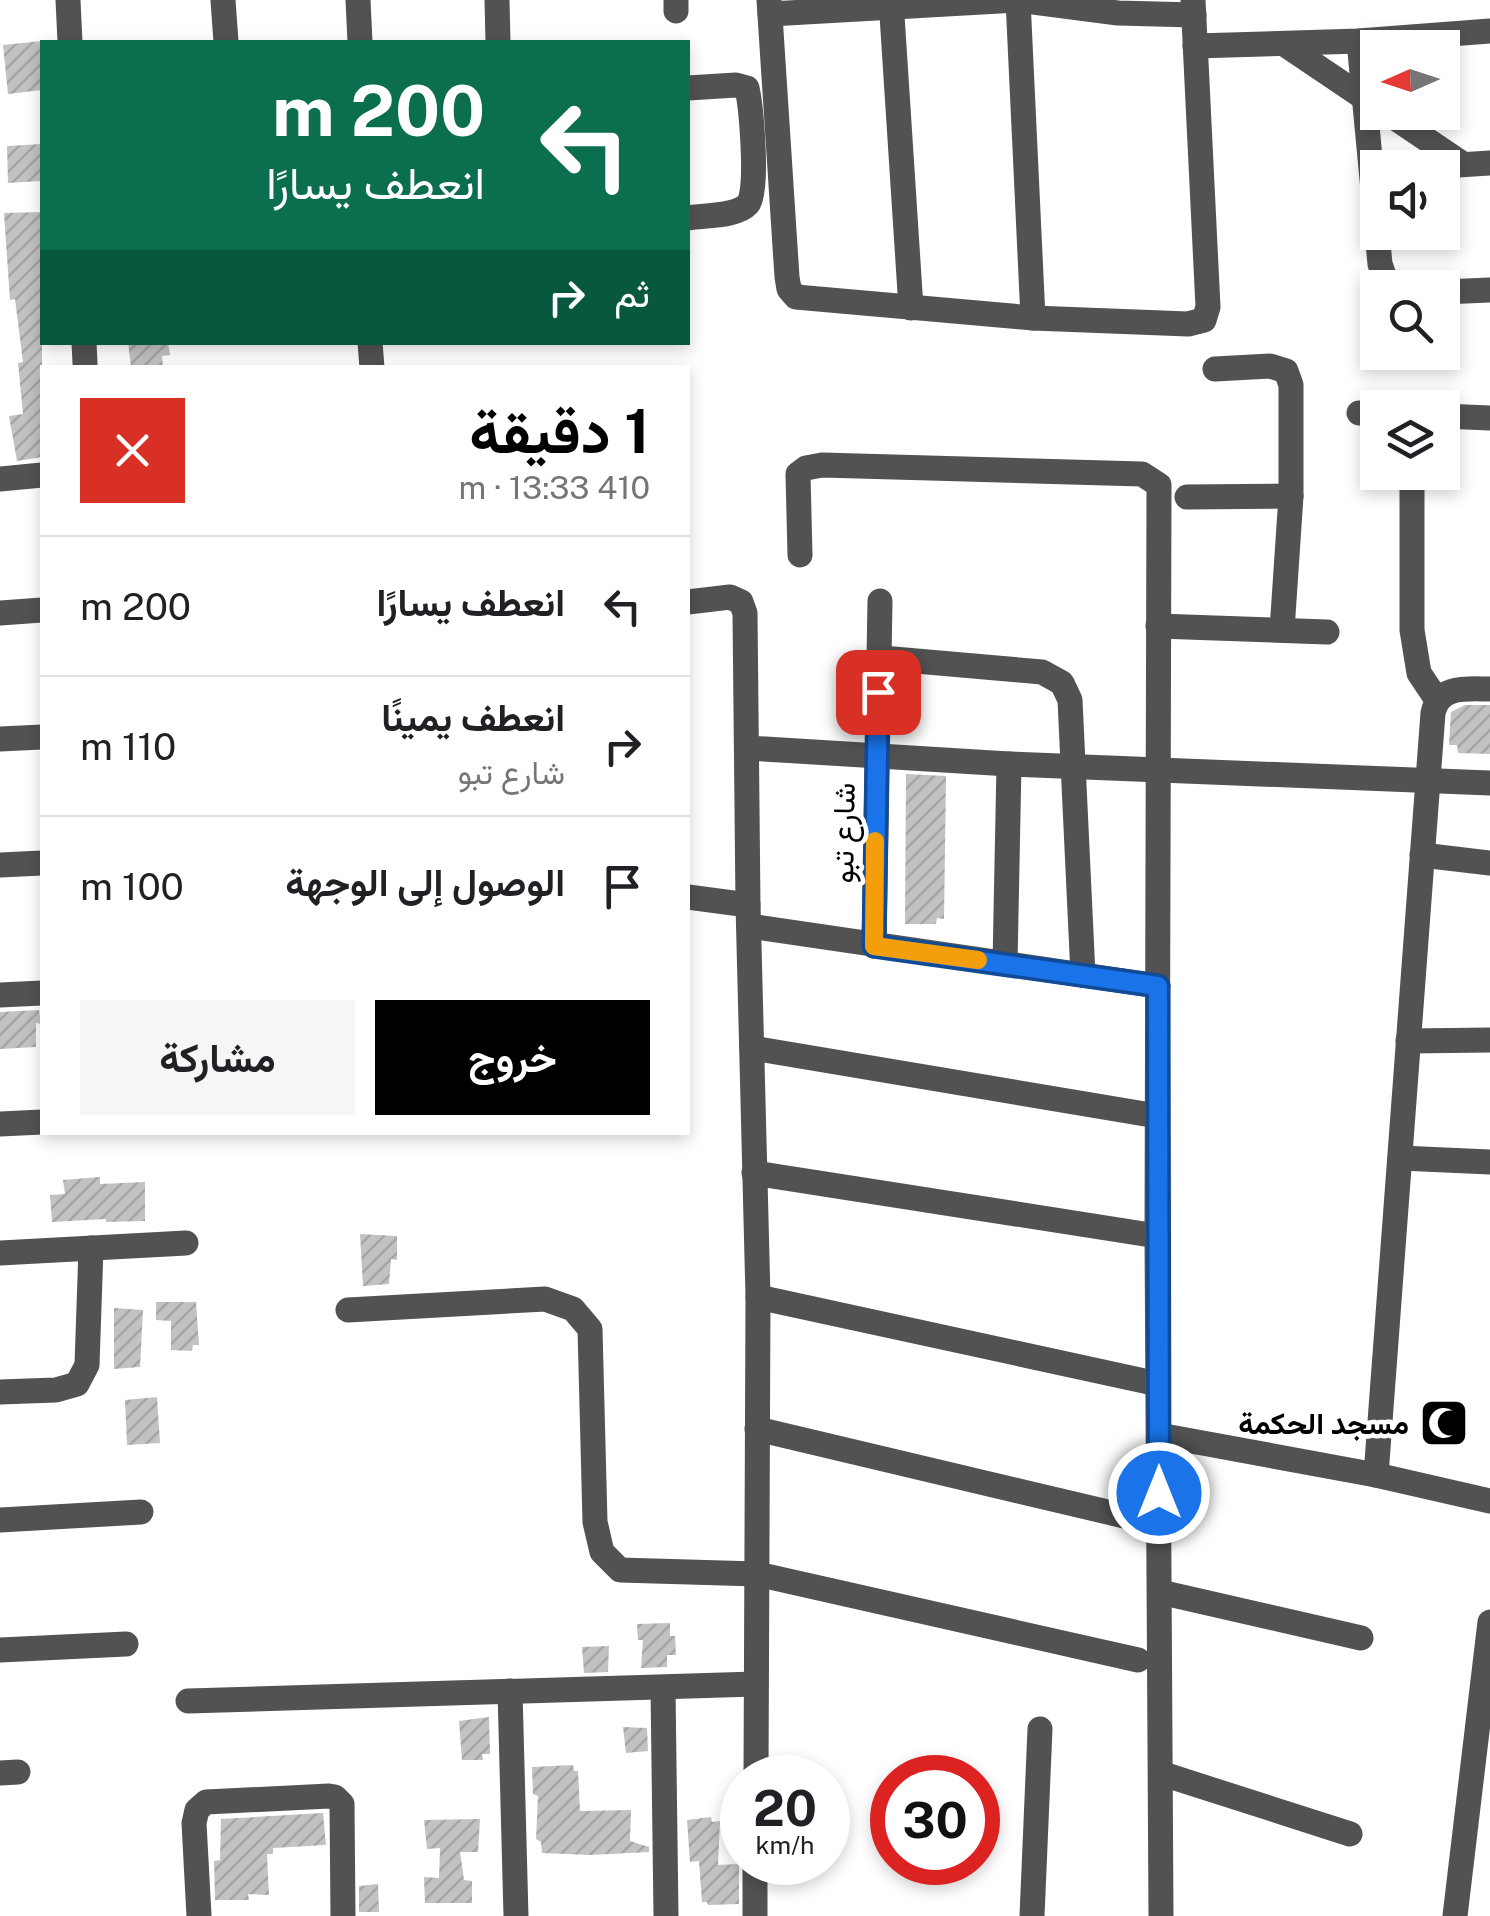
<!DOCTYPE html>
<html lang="ar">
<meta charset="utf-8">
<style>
body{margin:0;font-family:"Public Sans",Vazirmatn,sans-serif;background:#f6f6f6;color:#202124;direction:rtl;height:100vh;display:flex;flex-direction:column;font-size:38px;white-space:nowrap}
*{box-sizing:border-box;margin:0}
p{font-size:32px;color:#757577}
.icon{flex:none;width:55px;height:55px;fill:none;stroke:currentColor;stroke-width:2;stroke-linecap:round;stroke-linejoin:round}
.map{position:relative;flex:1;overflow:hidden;direction:ltr}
.panel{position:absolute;left:40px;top:365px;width:650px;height:770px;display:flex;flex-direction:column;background:#fff;border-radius:0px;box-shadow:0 5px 15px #0003;direction:rtl}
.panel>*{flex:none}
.hud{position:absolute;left:40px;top:40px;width:650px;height:305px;border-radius:0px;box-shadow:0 5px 15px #0003;direction:rtl;background:#0b6e4f;color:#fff;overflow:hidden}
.needle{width:65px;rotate:267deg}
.fabs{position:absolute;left:1360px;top:30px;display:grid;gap:20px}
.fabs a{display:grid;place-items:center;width:100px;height:100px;border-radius:0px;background:#fff;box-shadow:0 5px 15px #0003;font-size:50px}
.speed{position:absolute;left:720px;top:1755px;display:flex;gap:20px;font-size:50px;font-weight:700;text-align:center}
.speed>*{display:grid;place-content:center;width:130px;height:130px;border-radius:50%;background:#fff;box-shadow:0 5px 15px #0003;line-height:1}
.speed small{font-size:25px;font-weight:400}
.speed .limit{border:15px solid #d22;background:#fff;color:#111}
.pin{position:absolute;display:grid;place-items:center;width:85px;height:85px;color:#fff;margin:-42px;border-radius:20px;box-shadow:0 5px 15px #0006}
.me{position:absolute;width:110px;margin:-55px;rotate:0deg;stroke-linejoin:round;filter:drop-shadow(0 0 8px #0008)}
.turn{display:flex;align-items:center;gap:35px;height:210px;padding:0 40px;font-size:45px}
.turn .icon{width:130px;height:130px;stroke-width:2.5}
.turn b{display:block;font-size:70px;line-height:85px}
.then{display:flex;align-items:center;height:95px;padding:0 40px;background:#0003;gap:20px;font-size:38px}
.round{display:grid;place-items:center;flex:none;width:105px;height:105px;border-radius:0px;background:#f6f6f6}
.summary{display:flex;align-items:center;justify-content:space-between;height:170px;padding:0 40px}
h1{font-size:60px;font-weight:700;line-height:75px;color:#000}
.button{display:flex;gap:20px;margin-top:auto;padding:20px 40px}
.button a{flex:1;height:115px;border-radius:0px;background:#000;color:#fff;font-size:40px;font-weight:700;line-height:115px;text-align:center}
.button a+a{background:#f6f6f6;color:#202124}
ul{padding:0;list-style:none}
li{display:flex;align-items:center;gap:30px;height:140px;padding:0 40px;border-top:2px solid #e0e0e0}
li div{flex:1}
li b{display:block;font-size:38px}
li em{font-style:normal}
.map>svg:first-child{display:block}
.building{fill:url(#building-hatch)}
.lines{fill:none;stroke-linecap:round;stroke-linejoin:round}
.minor{stroke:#525252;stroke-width:25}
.route-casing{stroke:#114b97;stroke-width:25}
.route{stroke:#1a73e8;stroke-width:18}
.slow{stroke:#f59e0b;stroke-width:18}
.labels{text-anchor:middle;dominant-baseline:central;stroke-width:9;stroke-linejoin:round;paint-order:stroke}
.street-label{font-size:30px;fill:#000;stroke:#fff}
.poi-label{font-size:30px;font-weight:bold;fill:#000;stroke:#fff;text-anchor:end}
</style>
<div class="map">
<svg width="1490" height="1916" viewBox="0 0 1490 1916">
<defs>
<pattern id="building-hatch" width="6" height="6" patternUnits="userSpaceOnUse" patternTransform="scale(2.5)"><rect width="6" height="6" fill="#c2c2c2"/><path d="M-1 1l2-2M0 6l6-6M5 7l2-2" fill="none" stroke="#a5a5a5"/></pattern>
</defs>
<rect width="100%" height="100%" fill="#fff"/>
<!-- building -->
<g class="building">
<path d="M42 41V90L8 94 3 45Z"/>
<path d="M42 144V181L8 183 7 146Z"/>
<path d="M42 212V457L17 461 9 416 23 414 18 363 23 362 15 299 10 300 4 213Z"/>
<path d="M128 342H168L170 355 162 356 163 368H131Z"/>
<path d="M1465 705H1490V754L1458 753 1457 745H1449L1451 712Z"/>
<path d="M906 774 946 776 944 919 937 918 936 924H905Z"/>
<path d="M39 1010 41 1024 36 1023V1047L0 1049V1012Z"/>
<path d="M100 1177V1184L145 1182V1221L106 1222V1219L52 1222 50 1195 65 1194 63 1180Z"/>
<path d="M360 1234 397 1236V1260L391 1259 389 1284 363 1286Z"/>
<path d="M156 1302H196L199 1345H193L192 1351 171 1350V1321L156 1320Z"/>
<path d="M114 1308 143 1310 140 1367 114 1369Z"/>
<path d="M157 1397 160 1443 127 1445 125 1400Z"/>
<path d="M670 1623V1636H675L676 1655H667V1667L641 1668 643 1640H638L637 1624Z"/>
<path d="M609 1646 608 1672 584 1673 582 1647Z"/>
<path d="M489 1717 490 1754H482L483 1760H462L459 1721Z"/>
<path d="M623 1727 647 1728 648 1751 626 1753Z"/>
<path d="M573 1765 574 1771H578L580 1811 631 1810 630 1841 649 1847V1852L590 1855 542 1853 541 1842 536 1839 538 1796 533 1794 532 1767Z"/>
<path d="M323 1813 326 1845 273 1848V1854H267L269 1895 248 1894 249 1900H215L214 1861 220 1860 221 1819Z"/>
<path d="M711 1817 712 1822 720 1821 718 1865 739 1864V1904L708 1905 707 1902H702L699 1861 690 1862 687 1820Z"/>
<path d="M480 1819 478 1852H460L464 1880 472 1881V1903H425L424 1877 439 1878 440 1848 427 1849 424 1820Z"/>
<path d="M378 1884 379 1912H359V1886Z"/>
</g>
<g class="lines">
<!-- minor -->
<g class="minor">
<path d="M68 0 70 42"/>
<path d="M223 0 226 42"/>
<path d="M358 0 360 42"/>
<path d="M497 0 498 42"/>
<path d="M676 0V11"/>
<path d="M769 0 787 277 789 289 796 297 1033 318 1188 324 1204 320 1208 307 1193 0"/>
<path d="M891 0 911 308"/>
<path d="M1018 0 1033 318"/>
<path d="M770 14 1018 0 1118 13 1194 15"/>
<path d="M1359 41 1380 264 1386 281 1395 288"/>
<path d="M1284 44 1373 104"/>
<path d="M1195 46 1359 41 1490 31"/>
<path d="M688 88 736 85 747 88C751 106 759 191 748 204 736 217 704 215 688 218"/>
<path d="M1386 112 1463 164"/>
<path d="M1411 168 1490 163"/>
<path d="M1442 292 1490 290"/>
<path d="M84 342 85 363"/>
<path d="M370 342 372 368"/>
<path d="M1215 369 1270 366 1286 371 1291 385V496L1282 630"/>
<path d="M1359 413 1378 414"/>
<path d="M1442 416 1490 418"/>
<path d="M1412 472V630L1419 673 1437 700"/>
<path d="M0 479 42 475"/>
<path d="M1187 497 1291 496"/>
<path d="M800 555 798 474 806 468 822 465 1142 474 1159 485 1157 1236 1161 1916"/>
<path d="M688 602 730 597 741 602 745 613 748 905 758 1297 756 1778"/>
<path d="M0 613 42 610"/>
<path d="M1158 626 1327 632"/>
<path d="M882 658 1042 672 1062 683 1070 700 1083 975"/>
<path d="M0 739 42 737"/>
<path d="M748 748 1009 764 1490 783"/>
<path d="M1422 855 1490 863"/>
<path d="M0 865 42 863"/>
<path d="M688 897 748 905"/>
<path d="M749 926 1158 986"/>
<path d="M874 946 880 601"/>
<path d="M1005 964 1009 764"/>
<path d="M0 995 42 993"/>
<path d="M1408 1041 1490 1040"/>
<path d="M752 1048 1157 1116"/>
<path d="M0 1124 42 1122"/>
<path d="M1400 1158 1490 1162"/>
<path d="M754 1173 1157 1236"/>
<path d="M0 1253 186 1243"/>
<path d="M758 1297 1158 1384"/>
<path d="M348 1310 545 1299 573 1309 590 1329 595 1522 602 1552 620 1570 757 1574 1138 1660"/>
<path d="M0 1392 56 1390 77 1384 87 1365 91 1248"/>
<path d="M757 1429 1137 1519"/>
<path d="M1159 1435 1376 1475 1490 1501"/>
<path d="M1376 1475 1433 713C1439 685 1467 689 1490 689"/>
<path d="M0 1520 141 1512"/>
<path d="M1160 1592 1361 1638"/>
<path d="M0 1650 126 1644"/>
<path d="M663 1688 666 1916"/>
<path d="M510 1691 516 1916"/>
<path d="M188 1701 756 1684"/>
<path d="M0 1773 18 1772"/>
<path d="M1163 1774 1350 1834"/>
<path d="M199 1916 194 1823 197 1810 206 1802 329 1796 335 1797 342 1804 343 1916"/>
<path d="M755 1916V1862"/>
<path d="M1032 1916 1040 1729"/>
<path d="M1455 1916 1490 1622"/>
</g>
</g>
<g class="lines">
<!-- route casing -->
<g class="route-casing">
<path id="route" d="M878 692 874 946 1158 986 1159 1493"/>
</g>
<!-- route -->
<use href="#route" class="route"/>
<!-- slow -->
<path class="slow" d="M875 841 874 946 978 960"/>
</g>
<!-- icons -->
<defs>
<g id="mosque-square" transform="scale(2.5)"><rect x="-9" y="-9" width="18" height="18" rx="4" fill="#000" stroke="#fff"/><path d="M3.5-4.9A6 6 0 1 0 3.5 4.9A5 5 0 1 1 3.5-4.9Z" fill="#fff"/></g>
</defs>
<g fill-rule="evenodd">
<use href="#mosque-square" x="1444" y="1423"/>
</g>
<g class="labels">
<!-- street labels -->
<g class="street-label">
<text transform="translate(843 833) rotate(-89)">شارع تبو</text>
</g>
<!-- poi labels -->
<g class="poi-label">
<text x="1409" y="1423">مسجد الحكمة</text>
</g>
</g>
</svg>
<div class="fabs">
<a><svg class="needle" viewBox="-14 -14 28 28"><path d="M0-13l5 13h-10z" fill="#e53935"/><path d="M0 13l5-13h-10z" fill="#757577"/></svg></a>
<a><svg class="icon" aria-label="sound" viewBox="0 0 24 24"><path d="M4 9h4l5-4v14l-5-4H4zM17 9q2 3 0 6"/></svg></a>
<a><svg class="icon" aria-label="search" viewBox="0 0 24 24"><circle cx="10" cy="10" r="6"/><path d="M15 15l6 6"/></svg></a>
<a><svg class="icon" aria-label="layers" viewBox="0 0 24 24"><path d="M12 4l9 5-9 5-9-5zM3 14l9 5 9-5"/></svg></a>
</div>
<div class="speed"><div>20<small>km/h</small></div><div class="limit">30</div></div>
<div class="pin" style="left:878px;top:692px;background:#d93025"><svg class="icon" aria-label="arrive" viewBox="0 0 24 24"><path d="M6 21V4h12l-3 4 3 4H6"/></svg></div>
<svg class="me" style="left:1159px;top:1493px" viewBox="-20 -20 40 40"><circle r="17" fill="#1a73e8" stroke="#fff" stroke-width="3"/><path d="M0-11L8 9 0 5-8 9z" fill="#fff"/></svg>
<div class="hud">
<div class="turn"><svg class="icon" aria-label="left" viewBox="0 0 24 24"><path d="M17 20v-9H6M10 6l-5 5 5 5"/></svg><div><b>200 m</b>انعطف يسارًا</div></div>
<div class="then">ثم<svg class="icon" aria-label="right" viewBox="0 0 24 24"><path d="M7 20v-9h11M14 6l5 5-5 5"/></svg></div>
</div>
<section class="panel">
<div class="summary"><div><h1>1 دقيقة</h1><p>410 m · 13:33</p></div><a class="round" style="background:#d93025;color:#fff"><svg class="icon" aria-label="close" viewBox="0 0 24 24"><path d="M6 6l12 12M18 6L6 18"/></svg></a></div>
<ul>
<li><svg class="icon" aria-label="left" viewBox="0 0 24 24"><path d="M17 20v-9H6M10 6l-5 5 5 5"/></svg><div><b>انعطف يسارًا</b></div><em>200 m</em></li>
<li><svg class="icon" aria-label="right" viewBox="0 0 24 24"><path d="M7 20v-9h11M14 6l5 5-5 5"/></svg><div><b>انعطف يمينًا</b><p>شارع تبو</p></div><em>110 m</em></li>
<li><svg class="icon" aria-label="arrive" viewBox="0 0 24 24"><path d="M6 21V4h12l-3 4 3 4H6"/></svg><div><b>الوصول إلى الوجهة</b></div><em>100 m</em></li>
</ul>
<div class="button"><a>خروج</a><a>مشاركة</a></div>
</section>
</div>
